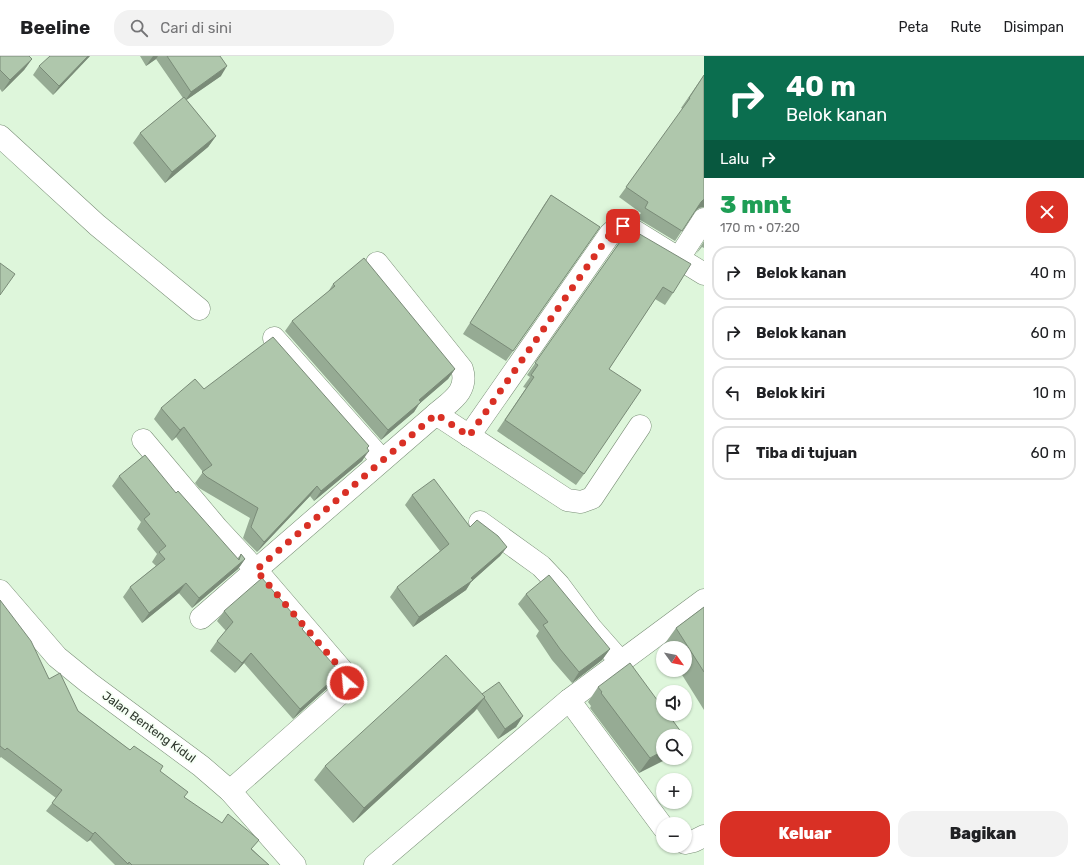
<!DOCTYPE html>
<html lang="id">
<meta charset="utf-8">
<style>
body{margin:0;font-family:Rubik,sans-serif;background:#f2f2f2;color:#202124;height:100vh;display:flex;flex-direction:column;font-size:15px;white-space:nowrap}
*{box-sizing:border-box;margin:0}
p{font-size:13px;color:#757577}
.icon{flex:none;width:22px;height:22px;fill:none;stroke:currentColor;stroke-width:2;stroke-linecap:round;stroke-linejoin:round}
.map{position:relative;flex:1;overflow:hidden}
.sheet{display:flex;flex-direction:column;background:#fff;width:380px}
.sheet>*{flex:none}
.top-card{background:#0b6e4f;color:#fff;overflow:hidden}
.needle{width:26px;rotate:123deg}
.fabs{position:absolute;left:656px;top:585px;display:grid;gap:8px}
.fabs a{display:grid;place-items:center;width:36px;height:36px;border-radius:50%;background:#fff;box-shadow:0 1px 3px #0004;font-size:20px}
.pin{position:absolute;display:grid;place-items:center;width:34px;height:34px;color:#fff;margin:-17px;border-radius:8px;box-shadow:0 2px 6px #0006}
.me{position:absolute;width:44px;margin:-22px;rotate:333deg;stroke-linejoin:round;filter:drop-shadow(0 0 3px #0008)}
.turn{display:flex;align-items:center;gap:14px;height:84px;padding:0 16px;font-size:18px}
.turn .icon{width:52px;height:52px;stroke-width:2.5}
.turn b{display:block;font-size:28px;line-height:34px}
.then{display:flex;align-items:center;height:38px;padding:0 16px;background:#0003;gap:8px;font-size:15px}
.round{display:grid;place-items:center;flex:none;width:42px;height:42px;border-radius:16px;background:#f2f2f2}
.overview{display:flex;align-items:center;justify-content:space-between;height:68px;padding:0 16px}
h1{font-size:24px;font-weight:800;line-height:30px;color:#1e9e55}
.action{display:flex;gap:8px;margin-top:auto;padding:8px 16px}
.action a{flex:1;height:46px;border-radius:16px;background:#d93025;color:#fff;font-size:16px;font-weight:800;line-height:46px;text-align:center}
.action a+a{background:#f2f2f2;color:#202124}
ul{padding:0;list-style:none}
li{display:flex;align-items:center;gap:12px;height:54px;margin:0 8px 6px;padding:0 8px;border:2px solid #e0e0e0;border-radius:16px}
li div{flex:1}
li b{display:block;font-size:15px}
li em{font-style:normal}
header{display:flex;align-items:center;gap:24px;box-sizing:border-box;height:56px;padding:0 20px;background:#fff;border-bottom:1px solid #e0e0e0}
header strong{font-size:19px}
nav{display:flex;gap:22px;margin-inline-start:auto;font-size:14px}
.search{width:280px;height:36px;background:#f2f2f2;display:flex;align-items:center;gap:10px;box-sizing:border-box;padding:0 14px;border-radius:16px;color:#757577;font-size:15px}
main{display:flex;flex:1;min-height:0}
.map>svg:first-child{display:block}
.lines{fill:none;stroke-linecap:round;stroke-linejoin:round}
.street-casing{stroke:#7a8f77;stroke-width:23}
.street{stroke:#fff;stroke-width:22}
.wall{fill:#96ab94}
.shaded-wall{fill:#7a8b78}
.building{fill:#afc7ac;stroke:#7a8b78}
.route{stroke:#d93025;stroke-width:7;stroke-dasharray:0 12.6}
.labels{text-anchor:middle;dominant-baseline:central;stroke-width:3.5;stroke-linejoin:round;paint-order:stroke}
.street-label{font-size:12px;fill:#2b342a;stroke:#f5fff4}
</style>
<header>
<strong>Beeline</strong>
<div class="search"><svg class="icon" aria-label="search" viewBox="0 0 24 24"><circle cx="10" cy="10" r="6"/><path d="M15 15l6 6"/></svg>Cari di sini</div>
<nav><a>Peta</a><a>Rute</a><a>Disimpan</a></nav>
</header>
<main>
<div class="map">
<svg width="704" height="809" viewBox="0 0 704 809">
<rect width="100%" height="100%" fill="#def6db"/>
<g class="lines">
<!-- street casing -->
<g class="street-casing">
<g id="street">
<path d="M0 80 97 169 199 253"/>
<path d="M679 202 704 163"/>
<path d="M377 207 462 313C469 335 451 345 436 358"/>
<path d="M274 282 382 404"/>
<path d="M469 380 610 178C618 170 623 170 633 174L704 218"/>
<path d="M143 384 217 472 256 514 201 562"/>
<path d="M480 466 541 510 559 529 591 572 621 606"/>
<path d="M0 535 57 601 89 627 201 710 230 735 295 809"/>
<path d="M569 644 663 771"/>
<path d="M230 735 342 636C347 626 348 622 341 613L256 514 436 358 567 444 581 446 592 442 640 370"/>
<path d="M685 787 694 785 704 780"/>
<path d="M375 809 569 644 704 544"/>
</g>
</g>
<!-- street -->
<use href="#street" class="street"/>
</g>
<!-- wall -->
<g class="wall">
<path d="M0 0 32 3 24 14 2 36 0 33Z"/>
<path d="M90 0 53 39 33 19 39 10Z"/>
<path d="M140 0H220L221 20 186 44 216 80 208 91 165 127 133 87 140 77 183 42 156 3 146 10Z"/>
<path d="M704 19 699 152 695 155 675 185 637 162 641 157 619 141 683 53 681 52Z"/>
<path d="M551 139 600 171 506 305 463 278 544 149Z"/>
<path d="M631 173 673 237 665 249 655 243 609 313 584 418 576 429 497 375 526 332 523 331 530 321 527 319 622 183 623 184Z"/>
<path d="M704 185V192L702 191 696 198Z"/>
<path d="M333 228 455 313 448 323 419 348 414 356 381 384 285 275 292 265 328 236Z"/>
<path d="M204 333 369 390 367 393 362 405 314 445 310 440 257 496 243 482 250 462 199 432 195 427 203 416 176 381 172 385 154 363 161 352Z"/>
<path d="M119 420 176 437 237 503 241 498 245 503 238 513 192 552 179 537 142 567 123 541 130 531 156 510 152 506 157 498 137 473 141 466 112 430Z"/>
<path d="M412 439 507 491 500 500 471 526 466 534 413 571 390 541 397 531 440 495 405 449Z"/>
<path d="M526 538 610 593 602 604 572 627 552 604 536 580 539 575 518 548Z"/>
<path d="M0 544 49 623 78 655 130 694 160 715 184 741 252 793 269 809H115L90 784 87 786 46 755 56 742 1 701 0 702Z"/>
<path d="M704 551V654L679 614H685V592H665L663 590 676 572Z"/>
<path d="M224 555 302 573 339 618 332 628 293 663 244 607 235 617 210 595 217 585 226 575 217 565Z"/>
<path d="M598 631 663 702 639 717 590 652 591 650 588 646Z"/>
<path d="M482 638 523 660 516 671 498 683 477 653 474 656 353 767 314 724 325 710Z"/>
</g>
<!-- shaded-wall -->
<g class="shaded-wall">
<path d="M88 0H90L53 39 59 30Z"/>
<path d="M153 0H158L156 3 146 10Z"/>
<path d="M32 3 24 14 2 36 10 24Z"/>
<path d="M227 10 221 20 185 45 191 36Z"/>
<path d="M216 80 208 91 165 127 172 116Z"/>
<path d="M704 143V151L699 152 694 156 701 146Z"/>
<path d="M455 313 448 323 419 348 414 356 381 384 388 374 419 344Z"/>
<path d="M184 371 176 381 172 385 180 374Z"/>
<path d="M369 395 362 405 314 445 321 435Z"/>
<path d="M317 430 310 440 257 496 264 486Z"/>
<path d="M507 491 500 500 471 526 466 534 413 571 419 561 471 522Z"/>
<path d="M245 503 238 513 192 552 199 542Z"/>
<path d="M186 527 179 537 142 567 149 557Z"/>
<path d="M610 593 602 604 572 627 579 616Z"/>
<path d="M251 597 244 607 235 617 242 607Z"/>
<path d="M339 618 332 628 293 663 300 653Z"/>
<path d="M485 641 474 656 353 767 364 752Z"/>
<path d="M523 660 516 671 498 683 505 673Z"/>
<path d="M663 695V702H669L639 717 650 702Z"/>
<path d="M95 776 90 784 87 786 93 778Z"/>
</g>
<!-- building -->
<g class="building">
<path d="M0 0H29L32 3 10 24 0 14Z"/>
<path d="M50 0H88L59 30 39 10Z"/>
<path d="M167 0H220L227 10 191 36Z"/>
<path d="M704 19V143L701 146 682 175 645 152 648 146 626 131 690 42H689Z"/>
<path d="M184 41 216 80 172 116 140 77Z"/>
<path d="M551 139 600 171 513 295 470 267Z"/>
<path d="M631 173 691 208 673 237 663 231 609 313 641 334 584 418 505 364 534 321 531 319 538 309 535 307 622 183 624 185Z"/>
<path d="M364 202 455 313 419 344 421 346 388 374 292 265 335 230 333 228Z"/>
<path d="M0 207 15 218 0 239Z"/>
<path d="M273 281 369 390 367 392 369 395 321 435 317 430 264 486 251 471 258 452 207 421 202 416 212 409 184 371 180 374 161 352 195 323 204 333Z"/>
<path d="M145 399 176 437 178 435 239 504 241 498 245 503 199 542 186 527 149 557 130 531 165 503 159 496 166 490 144 463 150 458 119 420Z"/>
<path d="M434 423 470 471 477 464 498 480 507 491 471 522 473 524 419 561 397 531 449 488 412 439Z"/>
<path d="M549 519 610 593 579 616 560 593 543 569 548 566 526 538Z"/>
<path d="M262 522 304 571 302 573 340 616 339 618 300 653 251 597 242 607 217 585 233 566 224 555Z"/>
<path d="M0 544 31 585 49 623 60 617 78 655 130 694 134 690 163 710 160 715 188 736 184 741 222 767 228 758 259 784 251 793 269 809H132L129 806 128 808 95 776 93 778 52 747 62 734 7 692 5 694 0 690Z"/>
<path d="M704 551V616L676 572Z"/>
<path d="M446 599 485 641 364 752 325 710Z"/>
<path d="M630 607 663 652V658H668L684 680H663V695L650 702 601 637 602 636 598 631Z"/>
<path d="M499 626 523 660 505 673 484 642 485 641 482 638Z"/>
</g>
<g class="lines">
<!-- route -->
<path class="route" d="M347 627 346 620 341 613 256 514 436 358 469 380 610 178 616 172 623 170"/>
</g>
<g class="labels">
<!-- street labels -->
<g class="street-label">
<text transform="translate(149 671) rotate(36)">Jalan Benteng Kidul</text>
</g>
</g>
</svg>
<div class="fabs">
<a><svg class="needle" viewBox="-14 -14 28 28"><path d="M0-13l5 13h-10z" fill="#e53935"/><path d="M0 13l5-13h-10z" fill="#757577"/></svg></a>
<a><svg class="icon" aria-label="sound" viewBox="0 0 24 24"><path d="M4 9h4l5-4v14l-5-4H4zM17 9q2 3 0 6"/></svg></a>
<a><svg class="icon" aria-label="search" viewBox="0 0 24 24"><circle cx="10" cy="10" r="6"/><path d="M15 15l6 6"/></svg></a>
<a>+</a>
<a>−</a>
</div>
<div class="pin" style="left:623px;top:170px;background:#d93025"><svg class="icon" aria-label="arrive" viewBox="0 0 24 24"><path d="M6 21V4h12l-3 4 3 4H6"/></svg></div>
<svg class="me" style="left:347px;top:627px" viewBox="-20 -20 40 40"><circle r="17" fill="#d93025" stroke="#fff" stroke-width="3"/><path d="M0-11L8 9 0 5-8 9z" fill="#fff"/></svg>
</div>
<section class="sheet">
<div class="top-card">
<div class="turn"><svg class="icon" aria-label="right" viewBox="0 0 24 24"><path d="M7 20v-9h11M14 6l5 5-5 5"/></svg><div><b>40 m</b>Belok kanan</div></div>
<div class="then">Lalu<svg class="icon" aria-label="right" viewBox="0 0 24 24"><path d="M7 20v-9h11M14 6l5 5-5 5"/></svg></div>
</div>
<div class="overview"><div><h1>3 mnt</h1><p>170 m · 07:20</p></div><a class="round" style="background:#d93025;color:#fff"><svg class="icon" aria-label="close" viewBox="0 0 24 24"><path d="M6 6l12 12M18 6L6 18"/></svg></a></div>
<ul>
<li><svg class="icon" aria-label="right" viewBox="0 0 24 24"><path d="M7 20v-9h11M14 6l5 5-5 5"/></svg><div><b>Belok kanan</b></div><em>40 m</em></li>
<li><svg class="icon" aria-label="right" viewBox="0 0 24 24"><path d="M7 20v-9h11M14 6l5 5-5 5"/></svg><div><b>Belok kanan</b></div><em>60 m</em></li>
<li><svg class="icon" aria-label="left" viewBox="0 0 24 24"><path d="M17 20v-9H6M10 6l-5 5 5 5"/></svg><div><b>Belok kiri</b></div><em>10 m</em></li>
<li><svg class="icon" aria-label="arrive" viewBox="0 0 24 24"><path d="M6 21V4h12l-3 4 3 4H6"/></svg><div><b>Tiba di tujuan</b></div><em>60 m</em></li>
</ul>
<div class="action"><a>Keluar</a><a>Bagikan</a></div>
</section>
</main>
